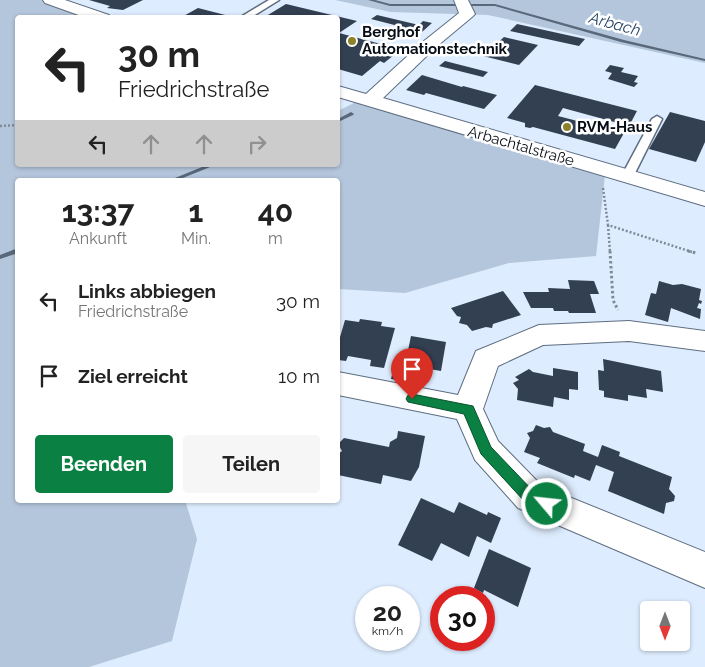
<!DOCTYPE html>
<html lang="de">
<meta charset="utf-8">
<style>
body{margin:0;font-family:Raleway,sans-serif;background:#f6f6f6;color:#222;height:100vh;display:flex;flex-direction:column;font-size:19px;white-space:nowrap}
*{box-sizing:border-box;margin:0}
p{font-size:16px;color:#767676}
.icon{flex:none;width:28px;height:28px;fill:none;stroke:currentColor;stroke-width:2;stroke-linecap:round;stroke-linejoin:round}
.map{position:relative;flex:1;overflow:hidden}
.sheet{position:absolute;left:15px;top:178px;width:325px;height:325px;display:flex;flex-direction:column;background:#fff;border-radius:5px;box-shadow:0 1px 4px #0004}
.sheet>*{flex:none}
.guide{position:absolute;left:15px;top:15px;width:325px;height:152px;border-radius:5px;box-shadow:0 1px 4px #0004;background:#fff;color:#222;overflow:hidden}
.needle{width:32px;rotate:180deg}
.fabs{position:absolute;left:640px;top:601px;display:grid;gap:10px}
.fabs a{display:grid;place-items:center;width:50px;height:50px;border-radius:5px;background:#fff;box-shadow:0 1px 4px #0004;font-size:25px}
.speed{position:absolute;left:355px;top:586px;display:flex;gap:10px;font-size:25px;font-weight:700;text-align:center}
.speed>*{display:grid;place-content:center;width:65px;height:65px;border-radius:50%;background:#fff;box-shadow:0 1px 4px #0004;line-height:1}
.speed small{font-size:12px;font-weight:400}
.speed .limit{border:8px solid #d22;background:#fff;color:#111}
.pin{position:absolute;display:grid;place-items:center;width:42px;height:42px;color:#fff;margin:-51px -21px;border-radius:50% 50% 50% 0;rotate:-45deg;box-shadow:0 0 5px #0007}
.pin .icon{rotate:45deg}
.me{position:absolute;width:55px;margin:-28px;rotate:298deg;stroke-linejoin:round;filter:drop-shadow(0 0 4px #0008)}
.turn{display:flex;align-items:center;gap:18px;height:105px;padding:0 20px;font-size:22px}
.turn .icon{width:65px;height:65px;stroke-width:2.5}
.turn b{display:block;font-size:35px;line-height:42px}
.lanes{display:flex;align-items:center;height:48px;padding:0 20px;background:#0003;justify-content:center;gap:25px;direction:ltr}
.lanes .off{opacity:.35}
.eta{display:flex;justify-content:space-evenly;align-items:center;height:85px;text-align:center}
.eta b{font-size:30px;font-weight:700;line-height:35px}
.primary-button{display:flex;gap:10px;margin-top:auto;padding:10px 20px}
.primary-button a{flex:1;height:58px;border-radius:5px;background:#0b8043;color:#fff;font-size:20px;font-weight:700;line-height:58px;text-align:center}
.primary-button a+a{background:#f6f6f6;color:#222}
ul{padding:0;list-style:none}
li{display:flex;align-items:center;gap:15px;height:75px;padding:0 20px}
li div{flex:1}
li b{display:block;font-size:19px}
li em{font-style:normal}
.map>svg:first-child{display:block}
.green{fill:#b4c6dc}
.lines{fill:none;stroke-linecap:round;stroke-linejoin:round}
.stream{fill:#59687a;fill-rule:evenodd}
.building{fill:#324052}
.lane-casing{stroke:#5e6e81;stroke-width:3}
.street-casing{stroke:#5e6e81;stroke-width:2}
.path-far1{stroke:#7f8a97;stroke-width:2.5;stroke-dasharray:2 2;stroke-linecap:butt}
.path{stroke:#7f8a97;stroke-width:3;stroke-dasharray:2.5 2.5;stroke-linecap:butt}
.lane{fill:#fff;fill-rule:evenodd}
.street{fill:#fff;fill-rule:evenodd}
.route{fill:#0b8043;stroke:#07532c}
.poi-dot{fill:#8b822a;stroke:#fff;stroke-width:2}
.labels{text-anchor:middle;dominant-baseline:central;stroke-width:5;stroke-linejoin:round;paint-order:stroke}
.far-poi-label{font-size:15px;font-weight:bold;fill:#070d14;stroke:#fff;text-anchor:start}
.far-street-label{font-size:15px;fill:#070d14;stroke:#fff}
.far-water-label{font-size:16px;font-style:italic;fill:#29486b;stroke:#fff}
</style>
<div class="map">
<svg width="705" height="667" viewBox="0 0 705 667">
<rect width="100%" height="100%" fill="#ddecfe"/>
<!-- green -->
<g class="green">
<path d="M0 0H50L104 17 18 18V165H338V111L362 99 605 175 596 256 509 263 405 293 338 289V180H18V500H185L197 539 172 641 89 667H0Z"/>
<path d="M335 0H705V63L488 15 391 12Z"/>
</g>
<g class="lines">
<!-- stream -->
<g class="stream">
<path d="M368 0H375L390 4H495L624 40 705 59V61L621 42 495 6H390Z"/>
<path d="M351 112 354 114 353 115 338 122V119Z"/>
<path d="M207 165H215L178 180H170Z"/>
<path d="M18 248V253L0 259V255Z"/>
</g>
</g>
<!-- building -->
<g class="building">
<path d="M89 0H143L123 10 107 8 110 6Z"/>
<path d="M286 4 357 21 339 33 396 48 389 54 394 55 384 63 380 61 362 76 338 69V18H263Z"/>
<path d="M198 8 233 17V18H180Z"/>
<path d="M377 15 419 25 423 21 432 23 422 32 371 19Z"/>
<path d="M517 24 585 39 579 46 510 31Z"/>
<path d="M504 37 538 45 519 65 483 56Z"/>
<path d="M445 61 488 72 483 77 439 66Z"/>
<path d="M610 65 624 68 621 72 638 76 634 82 638 83 634 87 608 79 612 73 605 71Z"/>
<path d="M422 75 462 87 463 86 497 95 484 109 426 93 424 95 406 90Z"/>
<path d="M535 85 637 111 629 126 563 108 558 116 624 133 615 149 533 127 530 128 525 127V123L507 118Z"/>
<path d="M670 112 705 121V142L696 162 649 149Z"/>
<path d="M568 280 594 281 599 294H590L596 313H569L568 311H554L553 308H531L523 292H549L548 288 570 289Z"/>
<path d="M659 281 673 285 682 284 701 289 699 300 702 301 701 304 699 303 697 308 701 309 700 319 671 308 668 322 645 315 651 293 656 294Z"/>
<path d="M503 291 521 315 493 324 492 328 486 327 472 331 467 325 459 323 461 317 457 316 451 308Z"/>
<path d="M360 319 382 322 381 326 395 328 384 368 370 366 371 360 348 356 346 361 338 360V344L345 320 359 322Z"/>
<path d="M411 336 446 342 441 371 418 367 415 383 391 379 396 358 406 360Z"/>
<path d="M603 359 661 371 663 392 646 389 647 398 628 395V401L604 397V391L599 390 598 370 604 371Z"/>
<path d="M553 368 578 372V390L569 389V400L554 397 553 407 517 400 518 389 513 383 519 380 515 377 529 369 533 372 553 376Z"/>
<path d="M536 425 544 428 550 427 553 432 585 444 583 451 598 457 602 445 620 452 619 456 672 477 669 489 675 496 674 501 666 503 664 514 608 491 614 472 596 465 590 481 575 475 574 478 537 463 540 458 524 452 530 438 527 433 533 431Z"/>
<path d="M398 431 425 436 419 467 411 481 383 475 381 484 338 475V454L342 451 338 444 344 438 389 447 390 442 397 438Z"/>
<path d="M421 498 454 513 459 502 487 515 488 512 501 518 491 543 477 536 469 557 441 543 432 561 398 545Z"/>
<path d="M489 549 531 568 518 607 484 590 483 593 474 588Z"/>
</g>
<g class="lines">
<!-- lane casing -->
<g class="lane-casing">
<g id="lane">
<path d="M269 0H279L250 18H239Z"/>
<path d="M657 116 662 119 633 177 631 179H623L621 177 652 119Z"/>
</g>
</g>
<!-- street casing -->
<g class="street-casing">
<g id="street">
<path d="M43 0H65L109 15 111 18H87L45 3Z"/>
<path d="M454 0H468L475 14 472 17 436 47 383 98 705 192V206L338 97V86L366 94 424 41 459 13Z"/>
<path d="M629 321 705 331V351L629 341 543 345 498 366 483 409 498 441 542 486 705 552V588L518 508 475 460 457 419 338 395V372L458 395 476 351 539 325Z"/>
</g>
</g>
<!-- path-far1 -->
<g class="path-far1">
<path d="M0 126 18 125"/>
<path d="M603 188 608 225 692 252"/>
<path d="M608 225 610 252"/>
</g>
<!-- path -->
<g class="path">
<path d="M610 251 613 300 618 310"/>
<path d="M688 251 696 253"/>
</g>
<!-- lane -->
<use href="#lane" class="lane"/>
<!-- street -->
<use href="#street" class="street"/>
</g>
<!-- route -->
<path class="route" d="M412 394 473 406 491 447 535 493 552 500 554 504 552 509 547 511 525 502 481 454 464 414 408 402 406 399 408 395Z"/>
<!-- markers -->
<g class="poi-dot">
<circle cx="352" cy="41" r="5"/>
<circle cx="567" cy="127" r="5"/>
</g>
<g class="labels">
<!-- far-poi labels -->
<g class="far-poi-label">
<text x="362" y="32">Berghof<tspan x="362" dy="17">Automationstechnik</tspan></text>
<text x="577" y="127">RVM-Haus</text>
</g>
<!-- far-street labels -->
<g class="far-street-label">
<text transform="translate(521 146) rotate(16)">Arbachtalstraße</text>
</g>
<!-- far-water labels -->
<g class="far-water-label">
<text transform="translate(615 24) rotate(15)">Arbach</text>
</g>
</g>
</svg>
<div class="fabs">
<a><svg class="needle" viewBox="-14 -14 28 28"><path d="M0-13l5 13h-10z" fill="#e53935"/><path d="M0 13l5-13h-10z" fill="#767676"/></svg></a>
</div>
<div class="speed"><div>20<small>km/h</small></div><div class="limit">30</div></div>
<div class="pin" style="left:412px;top:399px;background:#d93025"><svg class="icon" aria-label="arrive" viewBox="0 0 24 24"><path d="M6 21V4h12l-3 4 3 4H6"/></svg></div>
<svg class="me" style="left:547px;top:504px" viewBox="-20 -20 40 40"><circle r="17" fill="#0b8043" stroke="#fff" stroke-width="3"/><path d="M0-11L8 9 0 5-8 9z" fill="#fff"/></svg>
<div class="guide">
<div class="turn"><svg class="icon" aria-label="left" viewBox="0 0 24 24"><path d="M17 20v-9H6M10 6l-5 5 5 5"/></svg><div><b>30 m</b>Friedrichstraße</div></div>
<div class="lanes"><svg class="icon" aria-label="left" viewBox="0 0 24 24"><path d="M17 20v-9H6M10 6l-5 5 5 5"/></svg><svg class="icon off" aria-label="ahead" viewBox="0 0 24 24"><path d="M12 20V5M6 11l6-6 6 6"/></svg><svg class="icon off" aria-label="ahead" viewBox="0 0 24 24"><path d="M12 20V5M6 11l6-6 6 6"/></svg><svg class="icon off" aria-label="right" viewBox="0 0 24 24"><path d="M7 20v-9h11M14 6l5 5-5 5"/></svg></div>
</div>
<section class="sheet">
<div class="eta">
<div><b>13:37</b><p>Ankunft</p></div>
<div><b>1</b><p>Min.</p></div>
<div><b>40</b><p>m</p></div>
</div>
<ul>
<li><svg class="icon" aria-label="left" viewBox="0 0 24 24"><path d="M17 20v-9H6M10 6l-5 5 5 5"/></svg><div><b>Links abbiegen</b><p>Friedrichstraße</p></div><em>30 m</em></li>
<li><svg class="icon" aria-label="arrive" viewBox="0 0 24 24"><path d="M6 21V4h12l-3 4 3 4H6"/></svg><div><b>Ziel erreicht</b></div><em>10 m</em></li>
</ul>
<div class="primary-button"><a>Beenden</a><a>Teilen</a></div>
</section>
</div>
